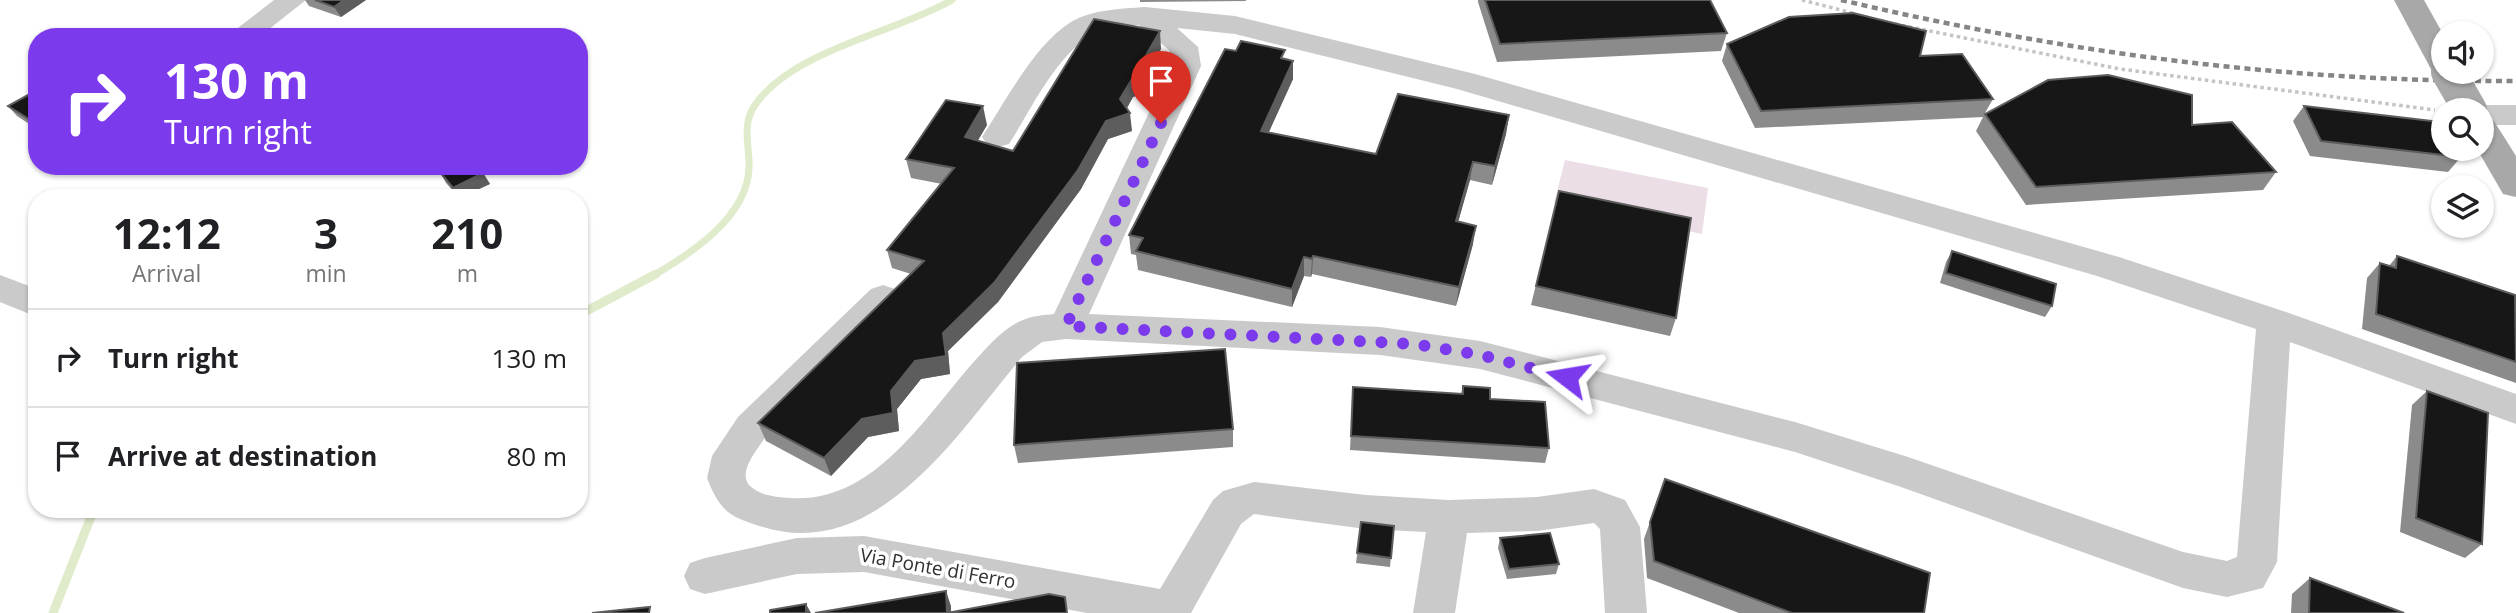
<!DOCTYPE html>
<style>
body{margin:0;font-family:"Open Sans",sans-serif;background:#f6f6f6;color:#202124;height:100vh;display:flex;flex-direction:column;font-size:26px;white-space:nowrap}
*{box-sizing:border-box;margin:0}
p{font-size:23px;color:#757577}
.icon{flex:none;width:38px;height:38px;fill:none;stroke:currentColor;stroke-width:2;stroke-linecap:round;stroke-linejoin:round}
.map{position:relative;flex:1;overflow:hidden}
.panel{position:absolute;left:28px;top:189px;width:560px;height:329px;display:flex;flex-direction:column;background:#fff;border-radius:28px;box-shadow:0 2px 5px #0004}
.panel>*{flex:none}
.hud{position:absolute;left:28px;top:28px;width:560px;height:147px;border-radius:28px;box-shadow:0 2px 5px #0004;background:#7c3aed;color:#fff;overflow:hidden}
.controls{position:absolute;left:2431px;top:21px;display:grid;gap:14px}
.controls a{display:grid;place-items:center;width:63px;height:63px;border-radius:50%;background:#fff;box-shadow:0 2px 5px #0004;font-size:35px}
.pin{position:absolute;display:grid;place-items:center;width:60px;height:60px;color:#fff;margin:-72px -30px;border-radius:50% 50% 50% 0;rotate:-45deg;box-shadow:0 0 7px #0007}
.pin .icon{rotate:45deg}
.me{position:absolute;width:77px;margin:-38px;rotate:284deg;stroke-linejoin:round;filter:drop-shadow(0 0 5px #0008)}
.turn{display:flex;align-items:center;gap:24px;height:147px;padding:0 21px;font-size:32px}
.turn .icon{width:91px;height:91px;stroke-width:2.5}
.turn b{display:block;font-size:49px;line-height:60px}
.eta{display:flex;justify-content:space-evenly;align-items:center;height:119px;text-align:center}
.eta b{font-size:42px;font-weight:700;line-height:49px}
ul{padding:0;list-style:none}
li{display:flex;align-items:center;gap:21px;height:98px;padding:0 21px;border-top:2px solid #e0e0e0}
li div{flex:1}
li b{display:block;font-size:26px}
li em{font-style:normal}
.map>svg:first-child{display:block}
.green{fill:#ecdee6}
.lines{fill:none;stroke-linecap:round;stroke-linejoin:round}
.stream-far1{stroke:#e0ebcb;stroke-width:7}
.stream{stroke:#e0ebcb;stroke-width:9}
.path{stroke:#c4c4c4;stroke-width:3.5;stroke-dasharray:3.5 3.5;stroke-linecap:butt}
.minor{fill:#cacaca;fill-rule:evenodd}
.major{fill:#a8a8a8;fill-rule:evenodd}
.rail{stroke:#858585;stroke-width:4.5;stroke-dasharray:6 4.5;stroke-linecap:butt}
.major-bridge{stroke:#a8a8a8;stroke-width:34}
.wall{fill:#8b8b8b}
.shaded-wall{fill:#5d5d5d}
.building{fill:#171717;stroke:#5d5d5d;stroke-width:2}
.route{stroke:#7c3aed;stroke-width:12;stroke-dasharray:0 21.6}
.labels{text-anchor:middle;dominant-baseline:central;stroke-width:7;stroke-linejoin:round;paint-order:stroke}
.street-label{font-size:19px;fill:#303030;stroke:#fff}
</style>
<div class="map">
<svg width="2516" height="613" viewBox="0 0 2516 613">
<rect width="100%" height="100%" fill="#fff"/>
<!-- green -->
<path class="green" d="M1565 160 1708 188 1702 234 1554 203Z"/>
<g class="lines">
<!-- stream-far1 -->
<path class="stream-far1" d="M653 276C692 252 747 218 749 168 750 146 741 125 755 105 793 50 895 33 952 0"/>
<!-- stream -->
<g class="stream">
<path d="M579 315 656 274"/>
<path d="M53 613 94 509"/>
</g>
<!-- path -->
<g class="path">
<path d="M1802 0 1856 14"/>
<path d="M1895 24 2120 69 2435 110"/>
</g>
<!-- minor -->
<g class="minor">
<path d="M274 0H306L259 37H226Z"/>
<path d="M1145 7 1235 16 1475 74 2119 257 2286 312 2516 394V424L2290 342 2277 562 2263 588 2227 597 2183 588 1901 487 1795 452 1480 369 1380 355 1066 339 1042 342 1022 357C960 430 878 563 763 527 729 517 720 511 707 478L712 456 738 417 871 289 883 285 895 289 900 298 895 307 764 439C757 450 737 473 750 486 761 496 776 497 790 498 872 504 923 420 971 365 986 349 1001 329 1023 320 1032 316 1043 315 1054 314L1171 66 1169 50 1139 25C1123 26 1104 25 1091 35 1054 59 1032 108 1009 144L998 147 987 144 982 137C1005 102 1035 44 1071 22 1093 9 1121 9 1145 7ZM1177 28 1235 34 1457 89 2097 276 2256 329 2237 557 2227 561 2183 552 1908 457 1795 422 1480 341 1380 327 1089 314 1201 66 1198 47Z"/>
<path d="M2482 105H2516V125H2482V110H2470Z"/>
<path d="M0 275 37 289V317L0 302Z"/>
<path d="M1254 482 1366 495 1449 500 1537 497 1594 489 1625 500 1640 527 1647 613H1605L1600 529 1594 523 1537 531 1467 533 1455 613H1413L1426 532 1366 529 1254 514 1241 524 1191 613H1087L864 572 797 574 705 594 690 589 684 576 690 563 705 558 797 538 864 536 1160 589 1213 500 1223 491Z"/>
</g>
<!-- major -->
<g class="major">
<path d="M2394 0H2424L2443 34V72H2452L2443 74 2432 71Z"/>
<path d="M2482 118 2494 121 2516 156V197L2503 194 2477 149H2482Z"/>
</g>
<!-- rail -->
<path class="rail" d="M1841 0C2066 53 2284 82 2516 81"/>
<!-- major-bridge -->
<path class="major-bridge" d="M2448 72 2470 110"/>
</g>
<!-- wall -->
<g class="wall">
<path d="M305 0H366L341 17 309 6Z"/>
<path d="M1140 0H1246V1L1140 2Z"/>
<path d="M1478 0H1710L1727 33 1721 51 1497 62 1478 2Z"/>
<path d="M1727 44 1920 56 1993 99 1985 113 2192 125 2276 172 2263 190 2026 205 1976 131 1983 117 1755 128 1722 61Z"/>
<path d="M1161 49 1151 67 1156 89 1133 97 1127 108 1132 131 1108 139 1081 189 998 302 948 351 950 374 921 379 897 409 899 431 868 437 831 476 766 441 758 423 911 274 892 268 887 250 942 184 911 178 906 159 987 125 977 141 1013 151Z"/>
<path d="M1236 51 1293 61V79L1269 132 1376 154 1509 115 1506 134 1492 185 1470 180 1458 222 1473 244 1456 306 1312 274 1311 277 1304 276 1292 307 1138 270 1136 255 1131 254 1129 235Z"/>
<path d="M37 90V129L17 116 8 106Z"/>
<path d="M2304 106 2461 157 2448 172 2310 156 2293 121Z"/>
<path d="M440 172 483 173 490 184 459 198 446 183Z"/>
<path d="M1559 191 1676 318 1670 336 1531 305Z"/>
<path d="M1952 251 2052 306 2045 317 1940 283 1946 262Z"/>
<path d="M2397 256 2516 340V383L2362 329 2367 278 2380 263 2389 266Z"/>
<path d="M1463 386 1490 399 1549 448 1545 463 1350 450 1353 387 1461 394Z"/>
<path d="M2427 391 2482 544 2465 558 2400 532 2412 405Z"/>
<path d="M1233 429V447L1018 463 1014 445Z"/>
<path d="M1665 479 1924 613H1739L1647 578 1644 539Z"/>
<path d="M1361 522 1394 526 1390 567 1356 563Z"/>
<path d="M1500 538 1559 564 1556 574 1507 579 1498 548Z"/>
<path d="M2310 578 2404 613H2291L2292 594Z"/>
</g>
<!-- shaded-wall -->
<g class="shaded-wall">
<path d="M344 0H366L341 17 334 7Z"/>
<path d="M1160 31 1161 49 1148 73 1154 71 1156 89 1133 97 1123 115 1130 113 1132 131 1108 139 1081 189 998 302 948 351 950 374 921 379 897 409 899 431 868 437 831 476 824 458 862 419 891 391 915 361 943 333 1106 121 1144 59Z"/>
<path d="M1293 61V79L1261 149V131Z"/>
<path d="M983 106 987 125 969 156 965 137Z"/>
<path d="M1509 115 1506 134 1492 185 1495 166Z"/>
<path d="M37 118V126L32 121Z"/>
<path d="M1473 162 1470 180 1453 240 1456 221Z"/>
<path d="M483 173 490 184 459 198 453 188Z"/>
<path d="M1476 226 1473 244 1456 306 1459 287Z"/>
<path d="M1313 256 1312 274 1311 277 1312 259Z"/>
<path d="M1304 257V276L1292 307V289Z"/>
<path d="M946 591 951 606V613H947Z"/>
<path d="M806 604 811 613H806Z"/>
</g>
<!-- building -->
<g class="building">
<path d="M315 0H344L334 7Z"/>
<path d="M1485 0H1710L1727 33 1500 44Z"/>
<path d="M1853 13 1926 31 1920 56 1962 54 1993 99 1761 111 1727 44 1789 17Z"/>
<path d="M1094 19 1160 31 1144 59 1154 71 1132 79 1120 99 1130 113 1106 121 1078 170 994 283 943 333 946 356 915 361 891 391 893 413 862 419 824 458 758 423 924 261 887 250 954 168 906 159 946 100 983 106 965 137 1013 151Z"/>
<path d="M1241 41 1285 50 1281 58 1293 61 1261 131 1376 154 1398 94 1509 115 1495 166 1473 162 1456 221 1476 226 1459 287 1313 256 1312 259 1304 257 1292 289 1136 251 1143 238 1129 235 1225 49 1236 51Z"/>
<path d="M2108 75 2192 95V125L2232 122 2276 172 2036 187 1985 114 2048 80Z"/>
<path d="M37 90V118L32 121 8 106Z"/>
<path d="M2304 106 2440 122 2443 126V149H2456L2461 157 2321 141Z"/>
<path d="M452 166H477L483 173 453 188 440 172Z"/>
<path d="M1559 191 1691 218 1676 318 1536 286Z"/>
<path d="M1952 251 2056 284 2052 306 1946 273Z"/>
<path d="M2397 256 2515 295 2516 362 2376 314 2380 263 2396 268Z"/>
<path d="M1225 349 1233 429 1014 445 1017 363Z"/>
<path d="M1463 386 1490 388V399L1545 402 1549 448 1351 436 1353 387 1463 394Z"/>
<path d="M2427 391 2488 413 2482 544 2416 518Z"/>
<path d="M1665 479 1930 573 1924 613H1792L1654 561 1650 522Z"/>
<path d="M1361 522 1394 526 1391 558 1357 553Z"/>
<path d="M1550 533 1559 564 1509 569 1500 538Z"/>
<path d="M2310 578 2404 613H2309Z"/>
<path d="M946 591 947 613 1049 594 1065 597 1067 613H815Z"/>
<path d="M806 604V613H770V610Z"/>
<path d="M650 607 649 613H592Z"/>
</g>
<g class="lines">
<!-- route -->
<path class="route" d="M1161 123 1066 326 1414 344 1480 355 1567 377"/>
</g>
<g class="labels">
<!-- street labels -->
<g class="street-label">
<text transform="translate(938 568) rotate(10)">Via Ponte di Ferro</text>
</g>
</g>
</svg>
<div class="controls">
<a><svg class="icon" aria-label="sound" viewBox="0 0 24 24"><path d="M4 9h4l5-4v14l-5-4H4zM17 9q2 3 0 6"/></svg></a>
<a><svg class="icon" aria-label="search" viewBox="0 0 24 24"><circle cx="10" cy="10" r="6"/><path d="M15 15l6 6"/></svg></a>
<a><svg class="icon" aria-label="layers" viewBox="0 0 24 24"><path d="M12 4l9 5-9 5-9-5zM3 14l9 5 9-5"/></svg></a>
</div>
<div class="pin" style="left:1161px;top:123px;background:#d93025"><svg class="icon" aria-label="arrive" viewBox="0 0 24 24"><path d="M6 21V4h12l-3 4 3 4H6"/></svg></div>
<svg class="me" style="left:1567px;top:377px" viewBox="-20 -20 40 40"><path d="M0-17L14 15 0 8-14 15z" fill="#7c3aed" stroke="#fff" stroke-width="4"/></svg>
<div class="hud">
<div class="turn"><svg class="icon" aria-label="right" viewBox="0 0 24 24"><path d="M7 20v-9h11M14 6l5 5-5 5"/></svg><div><b>130 m</b>Turn right</div></div>
</div>
<section class="panel">
<div class="eta">
<div><b>12:12</b><p>Arrival</p></div>
<div><b>3</b><p>min</p></div>
<div><b>210</b><p>m</p></div>
</div>
<ul>
<li><svg class="icon" aria-label="right" viewBox="0 0 24 24"><path d="M7 20v-9h11M14 6l5 5-5 5"/></svg><div><b>Turn right</b></div><em>130 m</em></li>
<li><svg class="icon" aria-label="arrive" viewBox="0 0 24 24"><path d="M6 21V4h12l-3 4 3 4H6"/></svg><div><b>Arrive at destination</b></div><em>80 m</em></li>
</ul>
</section>
</div>
